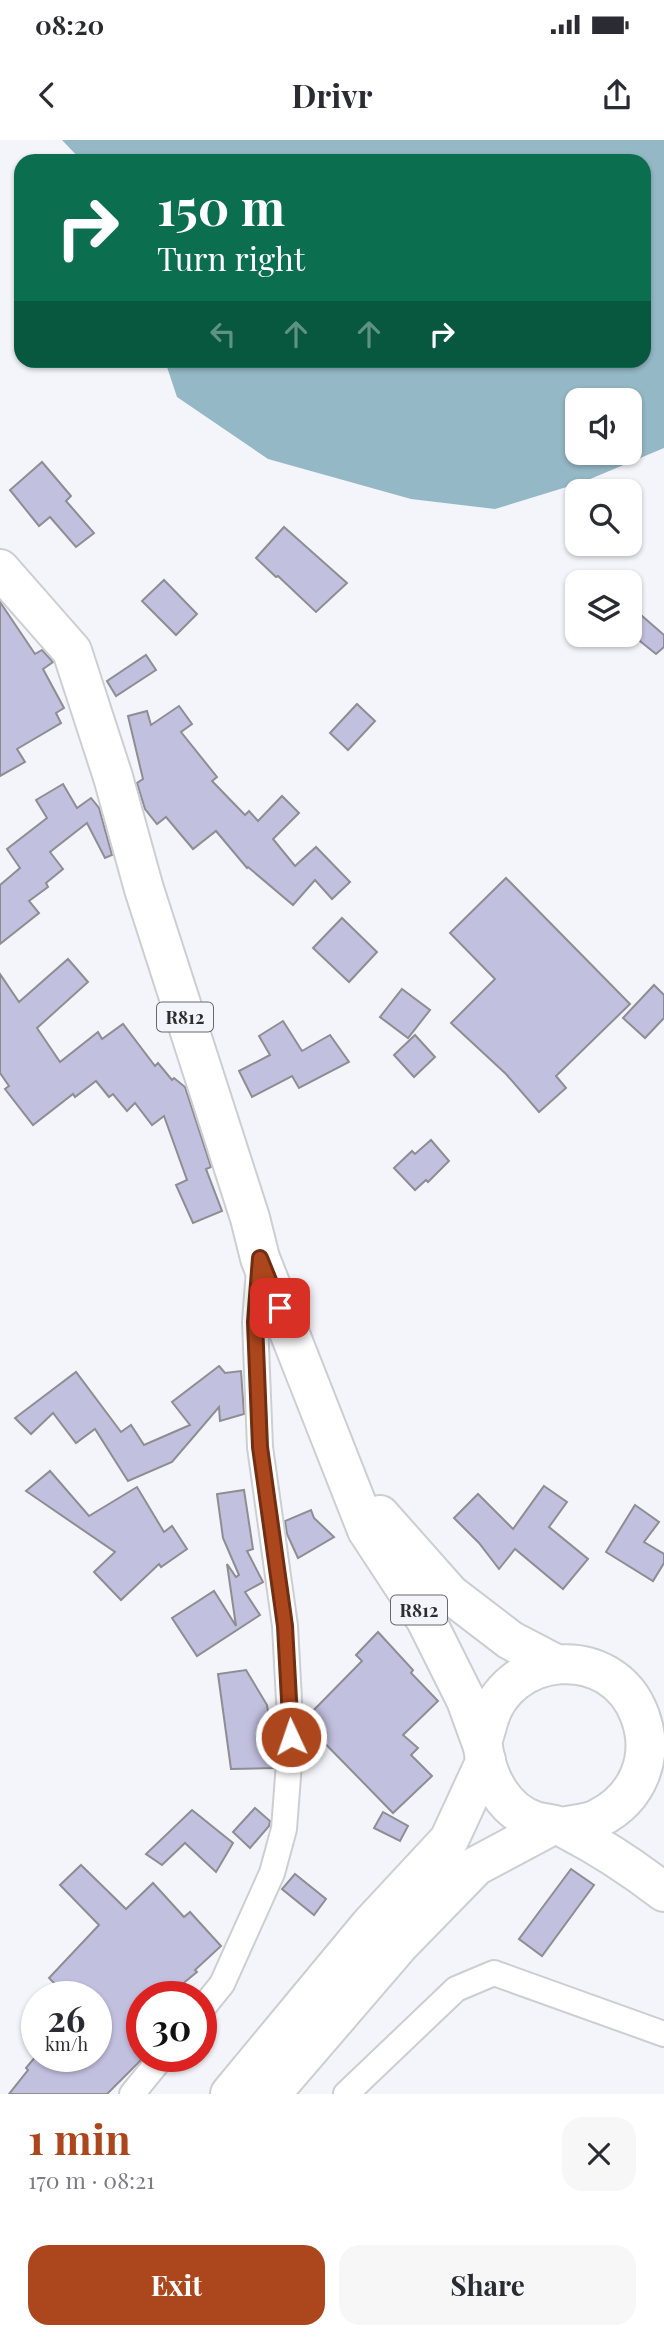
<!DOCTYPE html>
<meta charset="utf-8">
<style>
body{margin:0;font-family:"Playfair Display",serif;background:#f7f7f7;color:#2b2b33;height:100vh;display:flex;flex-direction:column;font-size:26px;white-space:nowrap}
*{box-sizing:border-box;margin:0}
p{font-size:23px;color:#7c7c81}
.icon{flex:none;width:38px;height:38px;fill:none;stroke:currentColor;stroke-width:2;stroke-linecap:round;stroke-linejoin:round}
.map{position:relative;height:1954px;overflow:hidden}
.sheet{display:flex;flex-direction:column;background:#fff;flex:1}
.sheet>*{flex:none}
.banner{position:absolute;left:14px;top:14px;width:637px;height:214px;border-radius:21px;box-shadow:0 2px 5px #0004;background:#0b6e4f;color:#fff;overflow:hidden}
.controls{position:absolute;left:565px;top:248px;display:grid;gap:14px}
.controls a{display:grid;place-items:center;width:77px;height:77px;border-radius:14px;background:#fff;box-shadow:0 2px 5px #0004;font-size:35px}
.speed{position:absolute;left:21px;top:1841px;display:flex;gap:14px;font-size:35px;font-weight:700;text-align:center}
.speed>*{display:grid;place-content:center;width:91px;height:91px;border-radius:50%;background:#fff;box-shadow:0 2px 5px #0004;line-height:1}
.speed small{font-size:18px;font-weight:400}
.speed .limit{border:10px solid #d22;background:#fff;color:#111}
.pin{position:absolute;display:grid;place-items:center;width:60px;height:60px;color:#fff;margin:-30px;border-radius:14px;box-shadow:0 4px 10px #0006}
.me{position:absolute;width:77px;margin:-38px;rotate:357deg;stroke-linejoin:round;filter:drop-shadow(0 0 5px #0008)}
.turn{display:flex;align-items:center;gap:24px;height:147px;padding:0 28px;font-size:32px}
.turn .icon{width:91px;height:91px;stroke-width:2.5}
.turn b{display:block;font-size:49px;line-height:60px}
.lanes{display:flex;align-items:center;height:66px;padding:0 28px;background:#0003;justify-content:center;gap:35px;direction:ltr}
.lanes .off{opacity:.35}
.round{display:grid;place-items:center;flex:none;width:74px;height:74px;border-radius:21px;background:#f7f7f7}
.headline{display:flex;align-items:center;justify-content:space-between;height:119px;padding:0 28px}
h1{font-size:42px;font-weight:700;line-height:52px;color:#ac461c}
.cta{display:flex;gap:14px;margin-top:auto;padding:14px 28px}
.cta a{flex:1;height:80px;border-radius:21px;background:#ac461c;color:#fff;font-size:28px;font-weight:700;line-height:80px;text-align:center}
.cta a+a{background:#f7f7f7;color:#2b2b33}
.status{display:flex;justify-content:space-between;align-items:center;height:49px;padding:0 35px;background:#fff;direction:ltr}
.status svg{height:19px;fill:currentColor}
header{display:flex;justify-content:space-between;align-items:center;height:91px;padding:0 28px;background:#fff;font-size:32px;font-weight:700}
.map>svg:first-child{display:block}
.water{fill:#94b8c5;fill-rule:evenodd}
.building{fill:#c2c0df;stroke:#8d8d92;stroke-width:2}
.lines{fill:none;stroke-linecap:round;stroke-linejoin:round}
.minor-casing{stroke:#ccced2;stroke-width:28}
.primary-casing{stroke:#ccced2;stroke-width:42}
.minor{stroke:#fff;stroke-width:24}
.primary{stroke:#fff;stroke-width:38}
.route-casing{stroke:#702e12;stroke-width:18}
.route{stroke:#ac461c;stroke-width:12}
.labels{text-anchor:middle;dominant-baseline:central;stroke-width:7;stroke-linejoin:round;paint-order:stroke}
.shield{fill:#f3f5fa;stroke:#68696c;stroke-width:2}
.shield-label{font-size:18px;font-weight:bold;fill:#2d2d2f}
</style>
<div class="status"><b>08:20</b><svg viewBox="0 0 49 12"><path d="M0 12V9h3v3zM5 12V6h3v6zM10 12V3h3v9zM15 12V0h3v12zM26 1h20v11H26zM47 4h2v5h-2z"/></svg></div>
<header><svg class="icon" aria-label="back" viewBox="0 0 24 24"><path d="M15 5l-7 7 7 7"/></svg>Drivr<svg class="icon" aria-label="share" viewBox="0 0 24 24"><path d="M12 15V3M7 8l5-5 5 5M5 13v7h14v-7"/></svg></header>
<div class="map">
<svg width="664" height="1954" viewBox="0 0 664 1954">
<rect width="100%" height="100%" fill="#f3f5fa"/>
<!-- water -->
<path class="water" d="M62 0H664V308L583 342 495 369 411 359 268 319 177 257 165 221 644 220V21H82ZM578 261H630V313H578Z"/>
<!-- building -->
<g class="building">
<path d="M42 322 71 356 66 361 94 393 76 407 50 377 39 386 10 350Z"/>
<path d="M284 387 347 443 316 472 278 436 276 437 256 418Z"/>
<path d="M164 440 197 474 176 495 142 461Z"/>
<path d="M0 462 35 514 42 510 53 522 43 529 64 568 56 573 61 583 17 609 25 622 0 636Z"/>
<path d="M641 475 664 495V507L656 514 630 493V484Z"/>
<path d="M146 515 156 530 116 556 107 541Z"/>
<path d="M357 564 375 581 348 610 330 593Z"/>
<path d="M179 566 192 584 181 592 217 637 212 641 245 675 249 671 258 681 282 656 299 673 273 699 295 726 316 707 350 742 332 759 315 740 293 765 248 727 247 728 216 691 193 709 166 677 157 684 145 669 137 643 143 639 128 576 147 571 151 585Z"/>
<path d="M63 644 77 668 91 658 99 668 112 715 105 718 87 683 50 712 63 729 46 743 48 747 29 761 39 773 0 804V745L20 728 7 709 47 678 36 660Z"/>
<path d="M506 738 630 864 556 936 566 948 539 972 506 934 451 883 495 839 450 793Z"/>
<path d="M342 778 377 812 349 842 313 808Z"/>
<path d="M68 819 88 842 37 888 60 922 98 892 102 899 123 884 155 926 158 923 172 940 174 938 185 947 211 1027 206 1029 222 1071 193 1083 176 1045 187 1040 164 976 152 985 135 963 127 971 113 954 109 957 96 941 75 957 73 954 33 985 5 949 9 946 0 933V834L19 862Z"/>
<path d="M654 845 664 855V878L645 898 623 878Z"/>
<path d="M402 849 430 870 408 898 380 877Z"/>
<path d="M283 881 302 911 330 895 349 922 299 948 292 936 252 957 239 931 270 915 259 896Z"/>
<path d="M415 895 435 917 414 937 394 915Z"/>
<path d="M431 1000 449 1021 428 1042 426 1040 415 1050 394 1028 412 1011 415 1014Z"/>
<path d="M219 1226 225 1233 241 1231 244 1274 220 1281 219 1267 172 1322 128 1341 95 1289 76 1303 53 1273 31 1294 15 1278 76 1232 121 1292 131 1285 144 1305 190 1285 172 1262Z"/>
<path d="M50 1331 89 1376 137 1347 164 1392 172 1386 187 1409 161 1427 159 1424 121 1460 94 1432 115 1412 26 1351Z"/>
<path d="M544 1346 567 1362 549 1387 588 1419 563 1449 515 1409 499 1429 479 1403 454 1378 478 1354 513 1389Z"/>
<path d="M244 1350 253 1409 247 1411 263 1442 245 1452 260 1475 197 1516 172 1478 214 1451 236 1486 227 1424 236 1437 239 1435 223 1398 217 1354Z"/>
<path d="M635 1365 659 1382 644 1402 664 1414V1423L653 1441 606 1412Z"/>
<path d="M311 1370 314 1378 334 1397 298 1418 287 1394 285 1381Z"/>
<path d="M378 1492 413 1530 411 1533 438 1561 403 1595 418 1608 411 1615 432 1636 393 1673 305 1583V1579L362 1521 356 1515Z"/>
<path d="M246 1530 267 1565 275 1615 274 1628 231 1629 218 1534Z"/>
<path d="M255 1668 270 1681 269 1686 250 1708 233 1692Z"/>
<path d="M192 1670 233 1703 216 1732 185 1703 162 1725 146 1714Z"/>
<path d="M383 1672 408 1686 400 1701 374 1688Z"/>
<path d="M81 1725 126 1769 153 1743 184 1777 190 1772 221 1806 195 1830 197 1832 180 1846 193 1857H142V1919L107 1954H9L28 1930 26 1928 36 1916H96V1857H68L49 1838 99 1785 60 1745Z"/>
<path d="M571 1729 594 1745 542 1816 519 1799Z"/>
<path d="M295 1734 326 1759 314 1775 282 1749Z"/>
</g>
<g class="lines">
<!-- minor casing -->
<g class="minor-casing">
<g id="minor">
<path d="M201 1870 222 1844 272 1733 284 1689 291 1597 285 1486 260 1307 255 1182 259 1130"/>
<path d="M132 1954 163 1916"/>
<path d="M346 1954 456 1849 494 1833 664 1894"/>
</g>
</g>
<!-- primary casing -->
<g class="primary-casing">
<g id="primary">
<path d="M0 429 72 511 113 637 144 749 250 1078 260 1118 367 1390 426 1480 466 1560 482 1604"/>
<path d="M380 1375 450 1454 510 1500 556 1524"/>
<path d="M563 1687C574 1684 589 1684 599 1678 638 1658 655 1617 640 1576 613 1501 504 1510 487 1586 485 1593 482 1600 483 1607 487 1638 504 1671 535 1681 545 1684 557 1684 566 1689 601 1707 633 1728 664 1752"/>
<path d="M230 1954 370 1785 449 1700 486 1620"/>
<path d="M271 1954 399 1805 476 1726 553 1685"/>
</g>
</g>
<!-- minor -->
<use href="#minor" class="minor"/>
<!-- primary -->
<use href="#primary" class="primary"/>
</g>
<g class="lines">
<!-- route casing -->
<g class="route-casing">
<path id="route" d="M280 1168 260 1118 255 1182 260 1307 285 1486 291 1597"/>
</g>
<!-- route -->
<use href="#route" class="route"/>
</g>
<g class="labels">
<!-- shield labels -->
<g class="shield">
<rect x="157" y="862.5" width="56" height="29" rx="5"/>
<rect x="391" y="1455.5" width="56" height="29" rx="5"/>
</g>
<g class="shield-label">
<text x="185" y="877">R812</text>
<text x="419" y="1470">R812</text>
</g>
</g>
</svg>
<div class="controls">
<a><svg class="icon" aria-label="sound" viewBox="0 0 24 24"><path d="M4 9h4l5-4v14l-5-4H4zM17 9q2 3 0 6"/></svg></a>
<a><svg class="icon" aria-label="search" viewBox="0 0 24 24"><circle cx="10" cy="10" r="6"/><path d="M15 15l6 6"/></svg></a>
<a><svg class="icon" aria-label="layers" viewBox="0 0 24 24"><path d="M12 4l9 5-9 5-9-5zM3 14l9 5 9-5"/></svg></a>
</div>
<div class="speed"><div>26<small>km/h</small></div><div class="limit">30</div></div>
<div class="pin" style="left:280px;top:1168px;background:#d93025"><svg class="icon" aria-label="arrive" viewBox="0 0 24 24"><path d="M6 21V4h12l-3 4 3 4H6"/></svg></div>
<svg class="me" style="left:291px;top:1597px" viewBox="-20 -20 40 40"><circle r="17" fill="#ac461c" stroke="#fff" stroke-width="3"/><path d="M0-11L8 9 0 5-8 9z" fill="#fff"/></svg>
<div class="banner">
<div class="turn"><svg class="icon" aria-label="right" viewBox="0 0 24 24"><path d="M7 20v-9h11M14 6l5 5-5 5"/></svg><div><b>150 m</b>Turn right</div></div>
<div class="lanes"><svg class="icon off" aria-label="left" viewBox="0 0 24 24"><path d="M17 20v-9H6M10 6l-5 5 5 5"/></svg><svg class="icon off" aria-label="ahead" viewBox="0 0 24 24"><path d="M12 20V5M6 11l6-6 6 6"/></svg><svg class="icon off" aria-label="ahead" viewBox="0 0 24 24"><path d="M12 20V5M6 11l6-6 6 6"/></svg><svg class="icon" aria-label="right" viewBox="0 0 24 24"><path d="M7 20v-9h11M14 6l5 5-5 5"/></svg></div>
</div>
</div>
<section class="sheet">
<div class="headline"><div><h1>1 min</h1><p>170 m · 08:21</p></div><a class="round"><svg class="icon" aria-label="close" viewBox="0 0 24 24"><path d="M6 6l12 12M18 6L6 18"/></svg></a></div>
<div class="cta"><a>Exit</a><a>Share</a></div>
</section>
